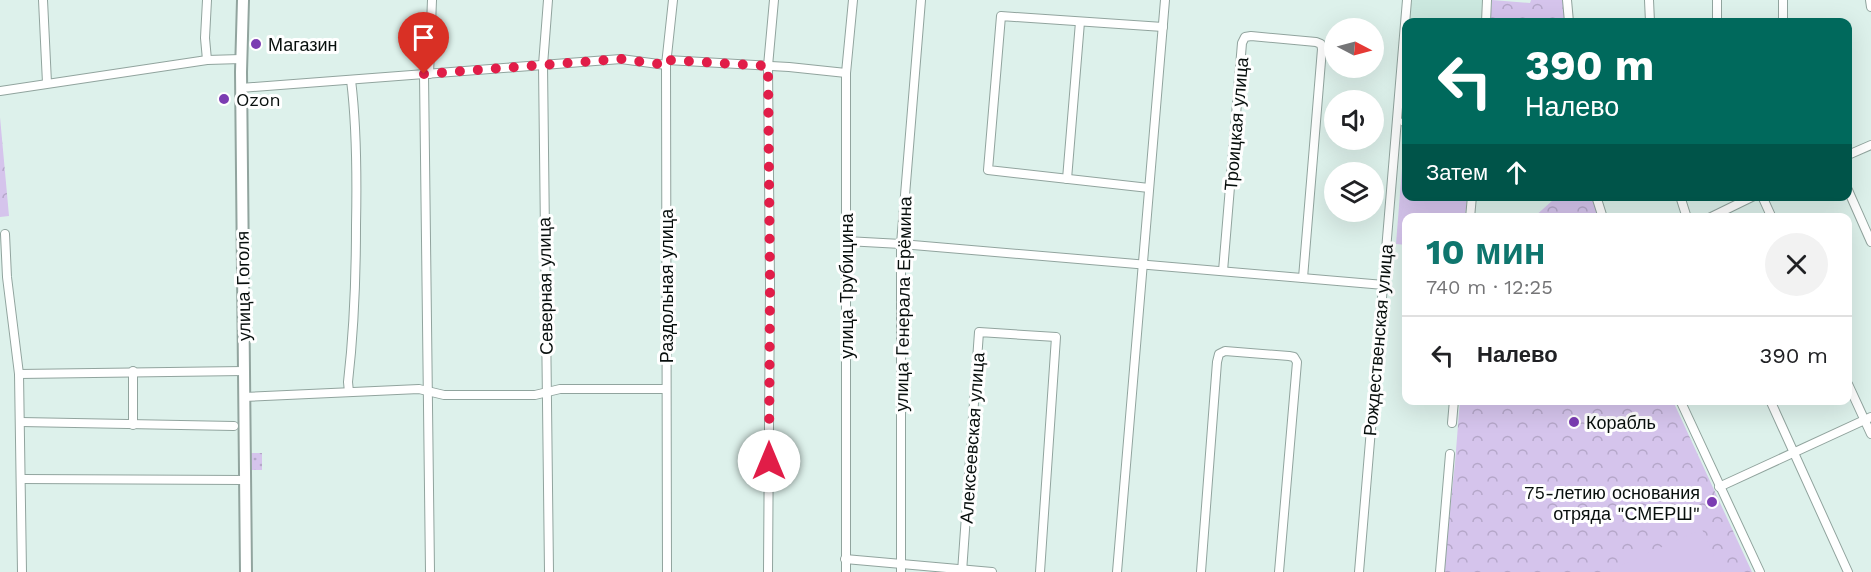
<!DOCTYPE html>
<html lang="ru">
<meta charset="utf-8">
<style>
body{margin:0;font-family:"Work Sans",sans-serif;background:#f2f2f2;color:#202124;height:100vh;display:flex;flex-direction:column;font-size:22px;white-space:nowrap}
*{box-sizing:border-box;margin:0}
p{font-size:20px;color:#757577}
.icon{flex:none;width:33px;height:33px;fill:none;stroke:currentColor;stroke-width:2;stroke-linecap:round;stroke-linejoin:round}
.map{position:relative;flex:1;overflow:hidden}
.drawer{position:absolute;left:1402px;top:213px;width:450px;height:192px;display:flex;flex-direction:column;background:#fff;border-radius:12px;box-shadow:0 6px 24px #0002}
.drawer>*{flex:none}
.top-card{position:absolute;left:1402px;top:18px;width:450px;height:183px;border-radius:12px;box-shadow:0 6px 24px #0002;background:#00695c;color:#fff;overflow:hidden}
.needle{width:39px;rotate:96deg}
.buttons{position:absolute;left:1324px;top:18px;display:grid;gap:12px}
.buttons a{display:grid;place-items:center;width:60px;height:60px;border-radius:50%;background:#fff;box-shadow:0 6px 24px #0002;font-size:30px}
.pin{position:absolute;display:grid;place-items:center;width:51px;height:51px;color:#fff;margin:-62px -26px;border-radius:50% 50% 50% 0;rotate:-45deg;box-shadow:0 0 6px #0007}
.pin .icon{rotate:45deg}
.me{position:absolute;width:66px;margin:-33px;rotate:0deg;stroke-linejoin:round;filter:drop-shadow(0 0 4px #0008)}
.turn{display:flex;align-items:center;gap:21px;height:126px;padding:0 24px;font-size:27px}
.turn .icon{width:78px;height:78px;stroke-width:2.5}
.turn b{display:block;font-size:42px;line-height:51px}
.then{display:flex;align-items:center;height:57px;padding:0 24px;background:#0003;gap:12px;font-size:22px}
.round{display:grid;place-items:center;flex:none;width:63px;height:63px;border-radius:32px;background:#f2f2f2}
.summary{display:flex;align-items:center;justify-content:space-between;height:102px;padding:0 24px}
h1{font-size:36px;font-weight:700;line-height:45px;color:#0f766e}
ul{padding:0;list-style:none}
li{display:flex;align-items:center;gap:18px;height:78px;padding:0 24px;border-top:2px solid #e0e0e0}
li div{flex:1}
li b{display:block;font-size:22px}
li em{font-style:normal}
.map>svg:first-child{display:block}
.built{fill:#cbe8df}
.grass{fill:url(#grass-dots)}
.park{fill:url(#park-crowns)}
.pitch{fill:#d5c4ec}
.lines{fill:none;stroke-linecap:round;stroke-linejoin:round}
.street-casing{stroke:#91a49e;stroke-width:10}
.secondary-casing{stroke:#91a49e;stroke-width:14}
.street{stroke:#fff;stroke-width:8}
.secondary{stroke:#fff;stroke-width:10}
.route{stroke:#e11d48;stroke-width:10;stroke-dasharray:0 18}
.poi-dot{fill:#7b3cb2;stroke:#fff;stroke-width:2}
.labels{text-anchor:middle;dominant-baseline:central;stroke-width:6;stroke-linejoin:round;paint-order:stroke}
.poi-label{font-size:18px;fill:#080f0d;stroke:#fff;text-anchor:start}
.street-label{font-size:18px;fill:#080f0d;stroke:#fff}
</style>
<div class="map">
<svg width="1871" height="572" viewBox="0 0 1871 572">
<defs>
<pattern id="grass-dots" width="8" height="8" patternUnits="userSpaceOnUse" patternTransform="scale(1.5)"><rect width="8" height="8" fill="#d5c4ec"/><path d="M2 2h.1M6 6h.1" fill="none" stroke="#b5a7c9" stroke-width="1.8" stroke-linecap="round"/></pattern>
<pattern id="park-crowns" width="20" height="18" patternUnits="userSpaceOnUse" patternTransform="scale(1.5)"><rect width="20" height="18" fill="#d5c4ec"/><path d="M2 6a3 3 0 1 1 6 0M12 15a3 3 0 1 1 6 0" fill="none" stroke="#b5a7c9"/></pattern>
</defs>
<rect width="100%" height="100%" fill="#ddf1eb"/>
<!-- built -->
<g class="built">
<path d="M1411 0H1484L1482 22H1409Z"/>
<path d="M1407 49V119H1401Z"/>
</g>
<!-- grass -->
<rect class="grass" x="251" y="453" width="11" height="17"/>
<!-- park -->
<g class="park">
<path d="M1492 0 1530 3 1531 0H1565L1566 22H1490Z"/>
<path d="M0 117 9 216 0 217Z"/>
<path d="M1551 196 1595 197 1601 218H1533L1553 200Z"/>
<path d="M1460 400 1673 401 1752 572H1443L1455 463Z"/>
</g>
<!-- pitch -->
<g class="pitch">
<path d="M1405 130H1407V196L1467 197 1465 217 1407 218V245L1396 244Z"/>
<path d="M1702 529 1721 572H1606Z"/>
</g>
<g class="lines">
<!-- street casing -->
<g class="street-casing">
<g id="street">
<path d="M43 0 47 83"/>
<path d="M548 0 543 65 549 572"/>
<path d="M1567 0 1569 22"/>
<path d="M1649 0 1650 22"/>
<path d="M1783 0V22"/>
<path d="M1870 0 1871 7"/>
<path d="M1486 22 1487 0"/>
<path d="M1717 22V0"/>
<path d="M207 60 205 38 207 0"/>
<path d="M667 60 789 67 846 73"/>
<path d="M424 74 430 572"/>
<path d="M429 74 432 0"/>
<path d="M241 88 621 59 666 65"/>
<path d="M0 91 207 60 241 59"/>
<path d="M1404 122H1407"/>
<path d="M1848 155 1871 145"/>
<path d="M1067 179 1080 22"/>
<path d="M1149 188 988 170 1001 16 1163 27"/>
<path d="M1848 190 1871 242"/>
<path d="M1596 196 1603 218"/>
<path d="M1680 196 1687 218"/>
<path d="M1762 196 1772 218"/>
<path d="M1470 218 1472 196"/>
<path d="M1709 218 1754 196"/>
<path d="M5 234 7 277 19 374 22 572"/>
<path d="M846 241 901 244 1384 285"/>
<path d="M1223 271 1242 43 1245 37 1251 36 1316 42 1321 44 1322 49 1303 278"/>
<path d="M133 371V425"/>
<path d="M19 374 244 371"/>
<path d="M1848 384 1871 434"/>
<path d="M349 392 348 382C354 330 356 279 356 226 357 177 357 128 351 80"/>
<path d="M244 397 419 389 444 395H535L560 389H666"/>
<path d="M1680 400 1760 572"/>
<path d="M1770 400 1848 572"/>
<path d="M21 422 234 426"/>
<path d="M1452 423 1454 400"/>
<path d="M21 479 245 480"/>
<path d="M1719 487 1871 417"/>
<path d="M845 559 992 572"/>
<path d="M667 572 666 65 673 0"/>
<path d="M768 572 770 284 768 66 774 0"/>
<path d="M846 572V73L853 0"/>
<path d="M901 572V244L921 0"/>
<path d="M962 572 979 332 1056 337 1040 572"/>
<path d="M1117 572 1165 0"/>
<path d="M1201 572 1217 362 1219 354 1225 351 1289 356 1294 357 1297 362 1279 572"/>
<path d="M1359 572 1407 0"/>
<path d="M1440 572 1450 454"/>
</g>
</g>
<!-- secondary casing -->
<g class="secondary-casing">
<path id="secondary" d="M243 0 241 72 246 572"/>
</g>
<!-- street -->
<use href="#street" class="street"/>
<!-- secondary -->
<use href="#secondary" class="secondary"/>
</g>
<g class="lines">
<!-- route -->
<path class="route" d="M424 74 621 59 666 65 667 60 768 66 770 284 769 461"/>
</g>
<!-- markers -->
<g class="poi-dot">
<circle cx="256" cy="44" r="6"/>
<circle cx="224" cy="99" r="6"/>
<circle cx="1574" cy="422" r="6"/>
<circle cx="1712" cy="502" r="6"/>
</g>
<g class="labels">
<!-- poi labels -->
<g class="poi-label">
<text x="268" y="44">Магазин</text>
<text x="236" y="99">Ozon</text>
<text x="1586" y="422">Корабль</text>
<text x="1700" y="492" text-anchor="end">75-летию основания<tspan x="1700" dy="21">отряда "СМЕРШ"</tspan></text>
</g>
<!-- street labels -->
<g class="street-label">
<text transform="translate(1236 124) rotate(-85)">Троицкая улица</text>
<text transform="translate(243 286) rotate(-91)">улица Гоголя</text>
<text transform="translate(545 286) rotate(-91)">Северная улица</text>
<text transform="translate(666 286) rotate(-90)">Раздольная улица</text>
<text transform="translate(846 286) rotate(-90)">улица Трубицина</text>
<text transform="translate(903 304) rotate(-89)">улица Генерала Ерёмина</text>
<text transform="translate(1378 340) rotate(-85)">Рождественская улица</text>
<text transform="translate(972 438) rotate(-86)">Алексеевская улица</text>
</g>
</g>
</svg>
<div class="buttons">
<a><svg class="needle" viewBox="-14 -14 28 28"><path d="M0-13l5 13h-10z" fill="#e53935"/><path d="M0 13l5-13h-10z" fill="#757577"/></svg></a>
<a><svg class="icon" aria-label="sound" viewBox="0 0 24 24"><path d="M4 9h4l5-4v14l-5-4H4zM17 9q2 3 0 6"/></svg></a>
<a><svg class="icon" aria-label="layers" viewBox="0 0 24 24"><path d="M12 4l9 5-9 5-9-5zM3 14l9 5 9-5"/></svg></a>
</div>
<div class="pin" style="left:424px;top:74px;background:#d93025"><svg class="icon" aria-label="arrive" viewBox="0 0 24 24"><path d="M6 21V4h12l-3 4 3 4H6"/></svg></div>
<svg class="me" style="left:769px;top:461px" viewBox="-20 -20 40 40"><circle r="19" fill="#fff"/><path d="M0-13L10 11 0 6-10 11z" fill="#e11d48"/></svg>
<div class="top-card">
<div class="turn"><svg class="icon" aria-label="left" viewBox="0 0 24 24"><path d="M17 20v-9H6M10 6l-5 5 5 5"/></svg><div><b>390 m</b>Налево</div></div>
<div class="then">Затем<svg class="icon" aria-label="ahead" viewBox="0 0 24 24"><path d="M12 20V5M6 11l6-6 6 6"/></svg></div>
</div>
<section class="drawer">
<div class="summary"><div><h1>10 мин</h1><p>740 m · 12:25</p></div><a class="round"><svg class="icon" aria-label="close" viewBox="0 0 24 24"><path d="M6 6l12 12M18 6L6 18"/></svg></a></div>
<ul>
<li><svg class="icon" aria-label="left" viewBox="0 0 24 24"><path d="M17 20v-9H6M10 6l-5 5 5 5"/></svg><div><b>Налево</b></div><em>390 m</em></li>
</ul>
</section>
</div>
